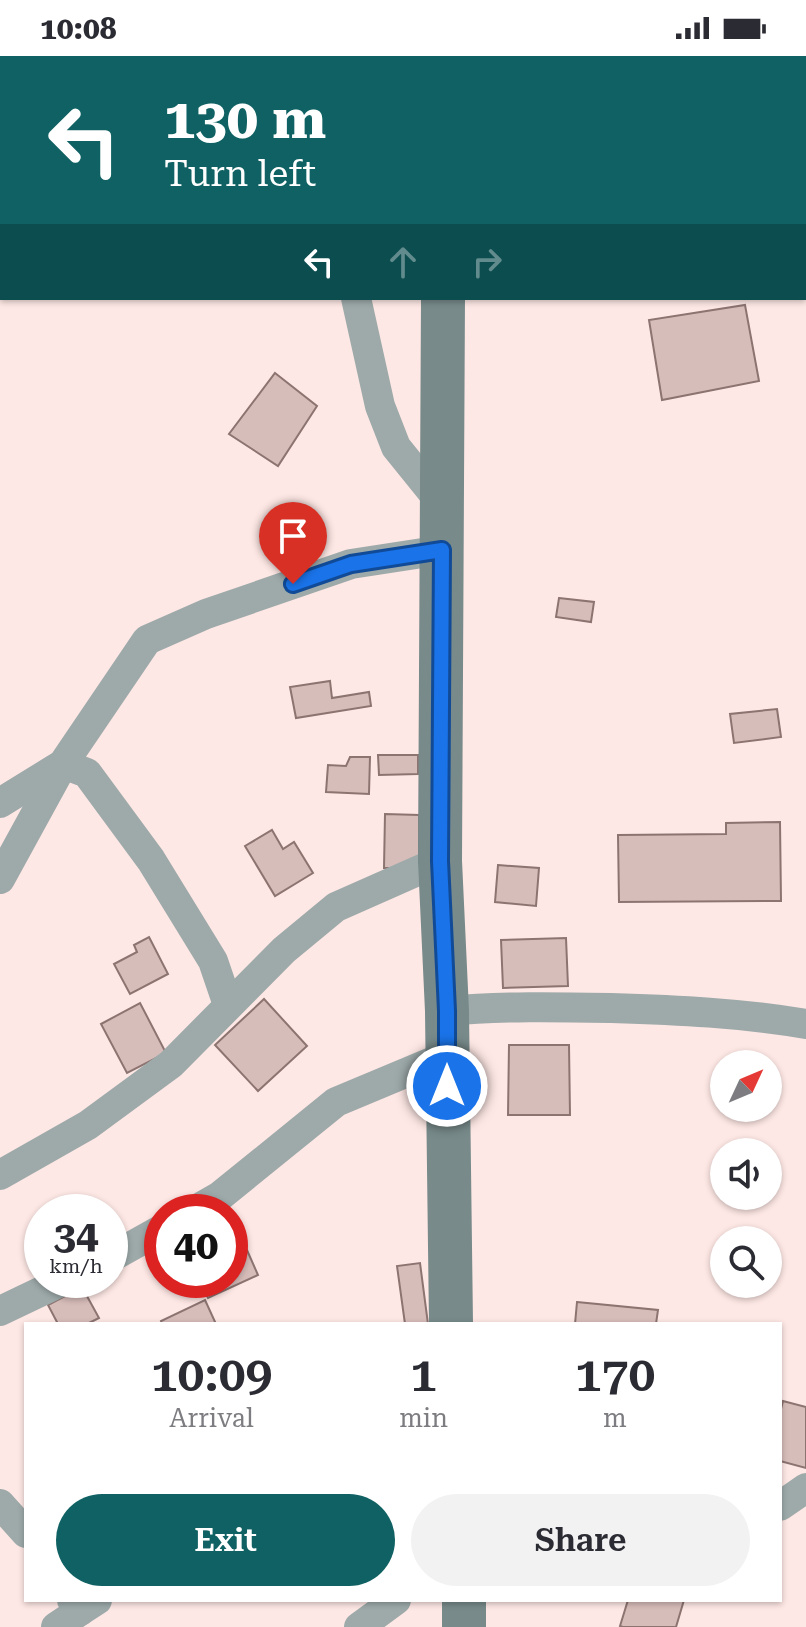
<!DOCTYPE html>
<style>
body{margin:0;font-family:"Roboto Serif",serif;background:#f2f2f3;color:#2b2b33;height:100vh;display:flex;flex-direction:column;font-size:30px;white-space:nowrap}
*{box-sizing:border-box;margin:0}
p{font-size:26px;color:#7c7c81}
.icon{flex:none;width:44px;height:44px;fill:none;stroke:currentColor;stroke-width:2;stroke-linecap:round;stroke-linejoin:round}
.map{position:relative;flex:1;overflow:hidden}
.panel{position:absolute;left:24px;top:1266px;width:758px;height:280px;display:flex;flex-direction:column;background:#fff;border-radius:0px;box-shadow:0 2px 6px #0004}
.panel>*{flex:none}
.hud{position:absolute;left:0px;top:0px;width:806px;height:244px;box-shadow:0 2px 6px #0004;background:#106163;color:#fff;overflow:hidden}
.needle{width:52px;rotate:46deg}
.controls{position:absolute;left:710px;top:994px;display:grid;gap:16px}
.controls a{display:grid;place-items:center;width:72px;height:72px;border-radius:50%;background:#fff;box-shadow:0 2px 6px #0004;font-size:40px}
.speed{position:absolute;left:24px;top:1138px;display:flex;gap:16px;font-size:40px;font-weight:700;text-align:center}
.speed>*{display:grid;place-content:center;width:104px;height:104px;border-radius:50%;background:#fff;box-shadow:0 2px 6px #0004;line-height:1}
.speed small{font-size:20px;font-weight:400}
.speed .limit{border:12px solid #d22;background:#fff;color:#111}
.pin{position:absolute;display:grid;place-items:center;width:68px;height:68px;color:#fff;margin:-82px -34px;border-radius:50% 50% 50% 0;rotate:-45deg;box-shadow:0 0 8px #0007}
.pin .icon{rotate:45deg}
.me{position:absolute;width:88px;margin:-44px;rotate:0deg;stroke-linejoin:round;filter:drop-shadow(0 0 6px #0008)}
.turn{display:flex;align-items:center;gap:28px;height:168px;padding:0 32px;font-size:36px}
.turn .icon{width:104px;height:104px;stroke-width:2.5}
.turn b{display:block;font-size:56px;line-height:68px}
.lanes{display:flex;align-items:center;height:76px;padding:0 32px;background:#0003;justify-content:center;gap:40px;direction:ltr}
.lanes .off{opacity:.35}
.eta{display:flex;justify-content:space-evenly;align-items:center;height:136px;text-align:center}
.eta b{font-size:48px;font-weight:600;line-height:56px}
.button{display:flex;gap:16px;margin-top:auto;padding:16px 32px}
.button a{flex:1;height:92px;border-radius:48px;background:#106163;color:#fff;font-size:32px;font-weight:600;line-height:92px;text-align:center}
.button a+a{background:#f2f2f3;color:#2b2b33}
.status{display:flex;justify-content:space-between;align-items:center;height:56px;padding:0 40px;background:#fff;direction:ltr}
.status svg{height:22px;fill:currentColor}
.map>svg:first-child{display:block}
.building{fill:#d7bdba;stroke:#8c7471;stroke-width:2}
.lines{fill:none;stroke-linecap:round;stroke-linejoin:round}
.street{stroke:#9eaaaa;stroke-width:30}
.secondary{stroke:#788a8a;stroke-width:44}
.route-casing{stroke:#114b97;stroke-width:20}
.route{stroke:#1a73e8;stroke-width:14}
</style>
<div class="status"><b>10:08</b><svg viewBox="0 0 49 12"><path d="M0 12V9h3v3zM5 12V6h3v6zM10 12V3h3v9zM15 12V0h3v12zM26 1h20v11H26zM47 4h2v5h-2z"/></svg></div>
<div class="map">
<svg width="806" height="1571" viewBox="0 0 806 1571">
<rect width="100%" height="100%" fill="#fee8e5"/>
<!-- building -->
<g class="building">
<path d="M745 249 759 325 662 344 649 264Z"/>
<path d="M275 317 317 350 278 410 229 378Z"/>
<path d="M559 542 594 546 591 566 556 561Z"/>
<path d="M330 625 332 642 369 636 371 650 296 662 290 631Z"/>
<path d="M777 653 781 681 734 687 730 658Z"/>
<path d="M378 699H418V718L379 719Z"/>
<path d="M350 701H370L369 738 326 736 328 709 346 710Z"/>
<path d="M385 758 419 759V812H384Z"/>
<path d="M780 766 781 845 619 846 618 779 726 778V767Z"/>
<path d="M272 774 283 793 294 786 313 817 275 840 245 790Z"/>
<path d="M498 809 539 812 536 850 495 846Z"/>
<path d="M149 881 168 918 130 938 114 908 137 896 134 889Z"/>
<path d="M566 882 568 930 503 932 501 884Z"/>
<path d="M264 943 307 990 258 1035 215 989Z"/>
<path d="M140 947 166 997 127 1017 101 968Z"/>
<path d="M509 989H569L570 1059H508Z"/>
<path d="M243 1185 258 1219 208 1242 199 1224H230V1191Z"/>
<path d="M420 1207 428 1268H405L397 1210Z"/>
<path d="M82 1231 99 1262 87 1268H58L48 1249Z"/>
<path d="M205 1244 216 1268H162L161 1265Z"/>
<path d="M577 1246 658 1254 656 1268H575Z"/>
<path d="M783 1345 806 1351V1412L780 1405V1357Z"/>
<path d="M628 1544H684L676 1571H623L620 1570Z"/>
</g>
<g class="lines">
<!-- street -->
<g class="street">
<path d="M299 0V2"/>
<path d="M783 0V2"/>
<path d="M804 72H806"/>
<path d="M356 242 380 350 396 391 442 448"/>
<path d="M0 747 63 708 147 584 206 558 351 508 442 494"/>
<path d="M0 823 63 708 87 717 151 804 213 905 228 949"/>
<path d="M447 955C502 950 556 951 611 952 677 954 742 957 806 968"/>
<path d="M0 1119 88 1069 171 1008 284 894 336 851 440 805"/>
<path d="M192 1156 220 1140 336 1046 446 1000"/>
<path d="M110 1202 162 1173"/>
<path d="M0 1255 65 1224"/>
<path d="M0 1448 26 1477"/>
<path d="M780 1450 806 1432"/>
<path d="M72 1544 80 1555 97 1544"/>
<path d="M56 1571 80 1555"/>
<path d="M359 1571 396 1544"/>
</g>
<!-- secondary -->
<g class="secondary">
<path d="M445 2V0"/>
<path d="M443 242 440 805 447 955 451 1268"/>
<path d="M464 1544V1571"/>
</g>
</g>
<g class="lines">
<!-- route casing -->
<g class="route-casing">
<path id="route" d="M293 528 351 508 442 494 440 805 447 955V1030"/>
</g>
<!-- route -->
<use href="#route" class="route"/>
</g>
</svg>
<div class="controls">
<a><svg class="needle" viewBox="-14 -14 28 28"><path d="M0-13l5 13h-10z" fill="#e53935"/><path d="M0 13l5-13h-10z" fill="#7c7c81"/></svg></a>
<a><svg class="icon" aria-label="sound" viewBox="0 0 24 24"><path d="M4 9h4l5-4v14l-5-4H4zM17 9q2 3 0 6"/></svg></a>
<a><svg class="icon" aria-label="search" viewBox="0 0 24 24"><circle cx="10" cy="10" r="6"/><path d="M15 15l6 6"/></svg></a>
</div>
<div class="speed"><div>34<small>km/h</small></div><div class="limit">40</div></div>
<div class="pin" style="left:293px;top:528px;background:#d93025"><svg class="icon" aria-label="arrive" viewBox="0 0 24 24"><path d="M6 21V4h12l-3 4 3 4H6"/></svg></div>
<svg class="me" style="left:447px;top:1030px" viewBox="-20 -20 40 40"><circle r="17" fill="#1a73e8" stroke="#fff" stroke-width="3"/><path d="M0-11L8 9 0 5-8 9z" fill="#fff"/></svg>
<div class="hud">
<div class="turn"><svg class="icon" aria-label="left" viewBox="0 0 24 24"><path d="M17 20v-9H6M10 6l-5 5 5 5"/></svg><div><b>130 m</b>Turn left</div></div>
<div class="lanes"><svg class="icon" aria-label="left" viewBox="0 0 24 24"><path d="M17 20v-9H6M10 6l-5 5 5 5"/></svg><svg class="icon off" aria-label="ahead" viewBox="0 0 24 24"><path d="M12 20V5M6 11l6-6 6 6"/></svg><svg class="icon off" aria-label="right" viewBox="0 0 24 24"><path d="M7 20v-9h11M14 6l5 5-5 5"/></svg></div>
</div>
<section class="panel">
<div class="eta">
<div><b>10:09</b><p>Arrival</p></div>
<div><b>1</b><p>min</p></div>
<div><b>170</b><p>m</p></div>
</div>
<div class="button"><a>Exit</a><a>Share</a></div>
</section>
</div>
